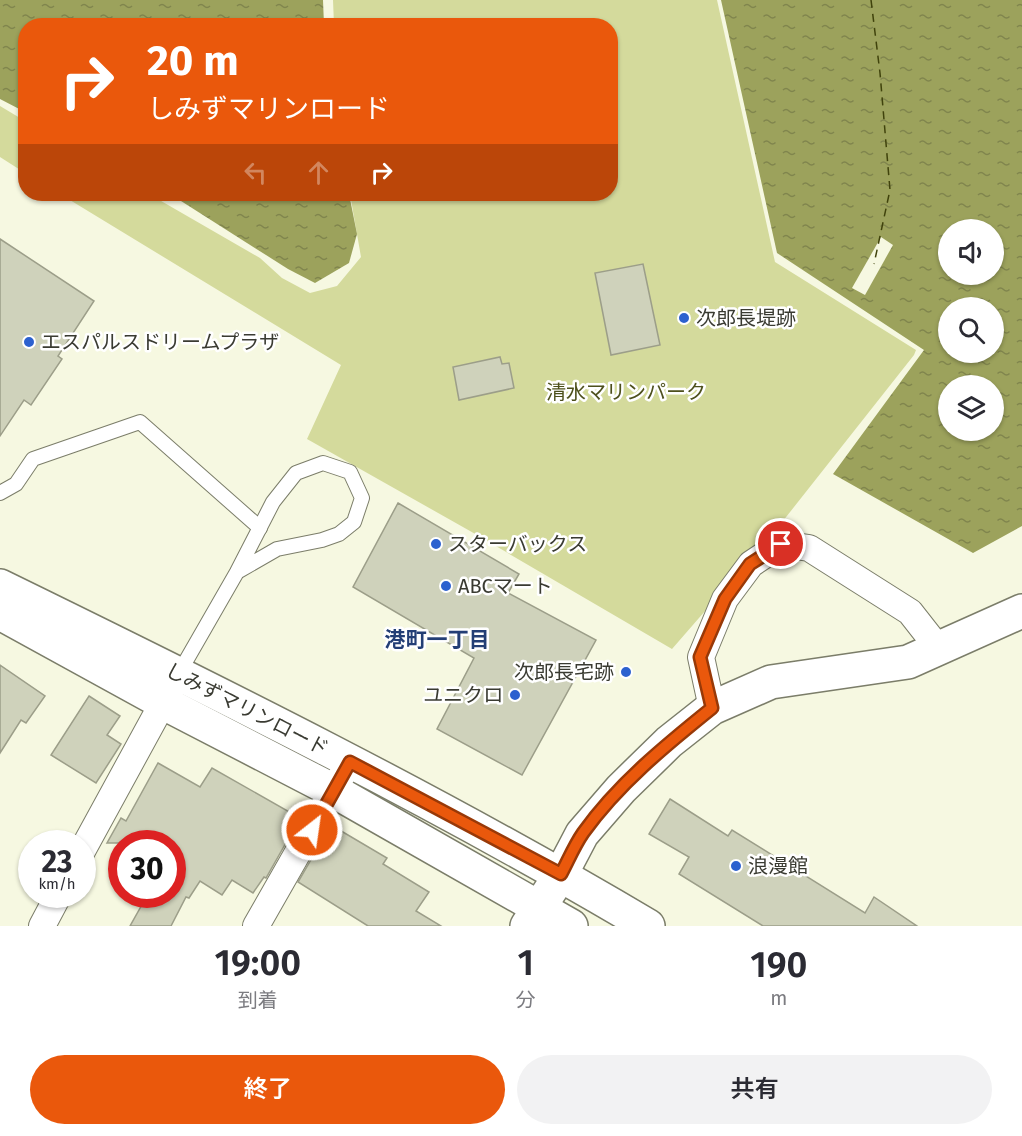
<!DOCTYPE html>
<html lang="ja">
<meta charset="utf-8">
<style>
body{margin:0;font-family:"Fira Sans","Noto Sans JP",sans-serif;background:#f2f2f3;color:#2b2b33;height:100vh;display:flex;flex-direction:column;font-size:22px;white-space:nowrap}
*{box-sizing:border-box;margin:0}
p{font-size:20px;color:#7c7c81}
.icon{flex:none;width:33px;height:33px;fill:none;stroke:currentColor;stroke-width:2;stroke-linecap:round;stroke-linejoin:round}
.map{position:relative;height:926px;overflow:hidden}
.details{display:flex;flex-direction:column;background:#fff;flex:1}
.details>*{flex:none}
.top-card{position:absolute;left:18px;top:18px;width:600px;height:183px;border-radius:24px;box-shadow:0 2px 4px #0004;background:#ea580c;color:#fff;overflow:hidden}
.controls{position:absolute;left:938px;top:219px;display:grid;gap:12px}
.controls a{display:grid;place-items:center;width:66px;height:66px;border-radius:50%;background:#fff;box-shadow:0 2px 4px #0004;font-size:30px}
.speed{position:absolute;left:18px;top:830px;display:flex;gap:12px;font-size:30px;font-weight:700;text-align:center}
.speed>*{display:grid;place-content:center;width:78px;height:78px;border-radius:50%;background:#fff;box-shadow:0 2px 4px #0004;line-height:1}
.speed small{font-size:15px;font-weight:400}
.speed .limit{border:9px solid #d22;background:#fff;color:#111}
.pin{position:absolute;display:grid;place-items:center;width:51px;height:51px;color:#fff;margin:-26px;border:3px solid #fff;border-radius:50%;box-shadow:0 2px 6px #0007}
.me{position:absolute;width:66px;margin:-33px;rotate:30deg;stroke-linejoin:round;filter:drop-shadow(0 0 4px #0008)}
.turn{display:flex;align-items:center;gap:21px;height:126px;padding:0 30px;font-size:27px}
.turn .icon{width:78px;height:78px;stroke-width:2.5}
.turn b{display:block;font-size:42px;line-height:51px}
.lanes{display:flex;align-items:center;height:57px;padding:0 30px;background:#0003;justify-content:center;gap:30px;direction:ltr}
.lanes .off{opacity:.35}
.eta{display:flex;justify-content:space-evenly;align-items:center;height:102px;text-align:center}
.eta b{font-size:36px;font-weight:600;line-height:42px}
.primary-button{display:flex;gap:12px;margin-top:auto;padding:12px 30px}
.primary-button a{flex:1;height:69px;border-radius:36px;background:#ea580c;color:#fff;font-size:24px;font-weight:600;line-height:69px;text-align:center}
.primary-button a+a{background:#f2f2f3;color:#2b2b33}
.map>svg:first-child{display:block}
.green{fill:#d4da9c}
.water{fill:url(#water-ripples);fill-rule:evenodd}
.pier{fill:#f6f8e1}
.lines{fill:none;stroke-linecap:round;stroke-linejoin:round}
.ferry{stroke:#40430c;stroke-width:1.5;stroke-dasharray:8 6;stroke-linecap:butt}
.building{fill:#cfd2bb;stroke:#9c9e89;stroke-width:1.5}
.lane-casing{stroke:#7b7d69;stroke-width:16}
.street-casing{stroke:#7b7d69;stroke-width:28}
.secondary-casing{stroke:#7b7d69;stroke-width:36}
.highway-casing{stroke:#7b7d69;stroke-width:36}
.lane{stroke:#fff;stroke-width:14}
.street{stroke:#fff;stroke-width:26}
.secondary{stroke:#fff;stroke-width:33}
.highway{stroke:#fff;stroke-width:33}
.route-casing{stroke:#983908;stroke-width:15}
.route{stroke:#ea580c;stroke-width:10}
.poi-dot{fill:#2c61cf;stroke:#fff;stroke-width:2}
.labels{text-anchor:middle;dominant-baseline:central;stroke-width:5;stroke-linejoin:round;paint-order:stroke}
.poi-label{font-size:20px;fill:#3a3b32;stroke:#fff;text-anchor:start}
.park-label{font-size:20px;fill:#4d501c;stroke:#fff}
.street-label{font-size:20px;fill:#3a3b32;stroke:#fff}
.neighbourhood-label{font-size:21px;font-weight:bold;fill:#233e75;stroke:#fff}
</style>
<div class="map">
<svg width="1022" height="926" viewBox="0 0 1022 926">
<defs>
<pattern id="water-ripples" width="26" height="14" patternUnits="userSpaceOnUse" patternTransform="scale(1.5)"><rect width="26" height="14" fill="#9ca25c"/><path d="M2 4q2-2 4 0t4 0M15 11q2-2 4 0t4 0" fill="none" stroke="#80854d"/></pattern>
</defs>
<rect width="100%" height="100%" fill="#f6f8e1"/>
<!-- green -->
<g class="green">
<path d="M333 0H717L775 262 916 350 914 355 779 526 672 649 470 531 307 439 341 365 60 194H149L260 258 282 278 310 293 337 286 361 257 350 194H610V26L334 25Z"/>
<path d="M0 106 25 121V173L0 157Z"/>
</g>
<!-- water -->
<g class="water">
<path d="M0 0H323L324 25 26 26 25 112 0 99Z"/>
<path d="M721 0H1022V526L973 553 833 474 924 350 777 253ZM948 230H993V274H948ZM948 308H993V352H948ZM948 386H993V430H948Z"/>
<path d="M170 194H349L357 234 349 263 315 283 288 269Z"/>
</g>
<!-- pier -->
<path class="pier" d="M881 237 893 245 865 295 852 288Z"/>
<g class="lines">
<!-- ferry -->
<path class="ferry" d="M871 0 880 73 890 190 874 264"/>
</g>
<!-- building -->
<g class="building">
<path d="M0 239 94 301 58 356 62 359 31 405 24 400 0 436Z"/>
<path d="M643 264 660 345 611 355 595 273Z"/>
<path d="M500 357 502 364 509 363 514 388 459 400 453 367Z"/>
<path d="M398 503 519 574 508 593 596 640 522 775 437 729 474 658 353 587Z"/>
<path d="M0 665 45 696 26 723 21 720 0 753Z"/>
<path d="M89 696 120 716 107 735 121 744 96 783 51 755Z"/>
<path d="M158 763 200 787 212 768 300 818 266 878 264 877 253 893 232 880 222 895 200 881 189 898 186 897 171 926H130L148 894H172V843H107L121 818 126 821Z"/>
<path d="M670 799 728 836 732 830 865 913 874 897 917 926H763L679 874 689 857 649 834Z"/>
<path d="M331 825 387 858 383 864 429 892 416 911 441 926H368L298 882Z"/>
</g>
<g class="lines">
<!-- lane casing -->
<g class="lane-casing">
<g id="lane">
<path d="M0 493 16 484 33 459 140 422 260 528"/>
<path d="M179 673 237 572 273 502 296 473 323 463 350 472 362 498 354 522 339 534 322 540 277 549 237 572"/>
</g>
</g>
<!-- street casing -->
<g class="street-casing">
<g id="street">
<path d="M712 708 701 657 725 599 751 564 781 544 809 548 910 612 939 649"/>
<path d="M82 851 171 688"/>
<path d="M42 926 59 894"/>
<path d="M256 926 342 775"/>
</g>
</g>
<!-- secondary casing -->
<g class="secondary-casing">
<path id="secondary" d="M527 926 561 874 582 834 621 789 669 742 712 708 771 682 908 662 1022 611"/>
</g>
<!-- highway casing -->
<g class="highway-casing">
<g id="highway">
<path d="M0 586C219 693 439 802 648 926"/>
<path d="M0 613 164 703 334 791 571 926"/>
</g>
</g>
<!-- lane -->
<use href="#lane" class="lane"/>
<!-- street -->
<use href="#street" class="street"/>
<!-- secondary -->
<use href="#secondary" class="secondary"/>
<!-- highway -->
<use href="#highway" class="highway"/>
</g>
<g class="lines">
<!-- route casing -->
<g class="route-casing">
<path id="route" d="M312 830 350 762 561 874C568 861 574 846 583 833 618 784 666 745 712 708L700 657 725 599 750 564 781 544"/>
</g>
<!-- route -->
<use href="#route" class="route"/>
</g>
<!-- markers -->
<g class="poi-dot">
<circle cx="684" cy="318" r="6"/>
<circle cx="29" cy="342" r="6"/>
<circle cx="436" cy="544" r="6"/>
<circle cx="446" cy="586" r="6"/>
<circle cx="626" cy="672" r="6"/>
<circle cx="515" cy="695" r="6"/>
<circle cx="736" cy="866" r="6"/>
</g>
<g class="labels">
<!-- poi labels -->
<g class="poi-label">
<text x="696" y="318">次郎長堤跡</text>
<text x="41" y="342">エスパルスドリームプラザ</text>
<text x="448" y="544">スターバックス</text>
<text x="458" y="586">ABCマート</text>
<text x="614" y="672" text-anchor="end">次郎長宅跡</text>
<text x="503" y="695" text-anchor="end">ユニクロ</text>
<text x="748" y="866">浪漫館</text>
</g>
<!-- park labels -->
<g class="park-label">
<text x="626" y="392">清水マリンパーク</text>
</g>
<!-- street labels -->
<g class="street-label">
<text transform="translate(247 709) rotate(27)">しみずマリンロード</text>
</g>
<!-- neighbourhood labels -->
<g class="neighbourhood-label">
<text x="437" y="640">港町一丁目</text>
</g>
</g>
</svg>
<div class="controls">
<a><svg class="icon" aria-label="sound" viewBox="0 0 24 24"><path d="M4 9h4l5-4v14l-5-4H4zM17 9q2 3 0 6"/></svg></a>
<a><svg class="icon" aria-label="search" viewBox="0 0 24 24"><circle cx="10" cy="10" r="6"/><path d="M15 15l6 6"/></svg></a>
<a><svg class="icon" aria-label="layers" viewBox="0 0 24 24"><path d="M12 4l9 5-9 5-9-5zM3 14l9 5 9-5"/></svg></a>
</div>
<div class="speed"><div>23<small>km/h</small></div><div class="limit">30</div></div>
<div class="pin" style="left:781px;top:544px;background:#d93025"><svg class="icon" aria-label="arrive" viewBox="0 0 24 24"><path d="M6 21V4h12l-3 4 3 4H6"/></svg></div>
<svg class="me" style="left:312px;top:830px" viewBox="-20 -20 40 40"><circle r="17" fill="#ea580c" stroke="#fff" stroke-width="3"/><path d="M0-11L8 9 0 5-8 9z" fill="#fff"/></svg>
<div class="top-card">
<div class="turn"><svg class="icon" aria-label="right" viewBox="0 0 24 24"><path d="M7 20v-9h11M14 6l5 5-5 5"/></svg><div><b>20 m</b>しみずマリンロード</div></div>
<div class="lanes"><svg class="icon off" aria-label="left" viewBox="0 0 24 24"><path d="M17 20v-9H6M10 6l-5 5 5 5"/></svg><svg class="icon off" aria-label="ahead" viewBox="0 0 24 24"><path d="M12 20V5M6 11l6-6 6 6"/></svg><svg class="icon" aria-label="right" viewBox="0 0 24 24"><path d="M7 20v-9h11M14 6l5 5-5 5"/></svg></div>
</div>
</div>
<section class="details">
<div class="eta">
<div><b>19:00</b><p>到着</p></div>
<div><b>1</b><p>分</p></div>
<div><b>190</b><p>m</p></div>
</div>
<div class="primary-button"><a>終了</a><a>共有</a></div>
</section>
